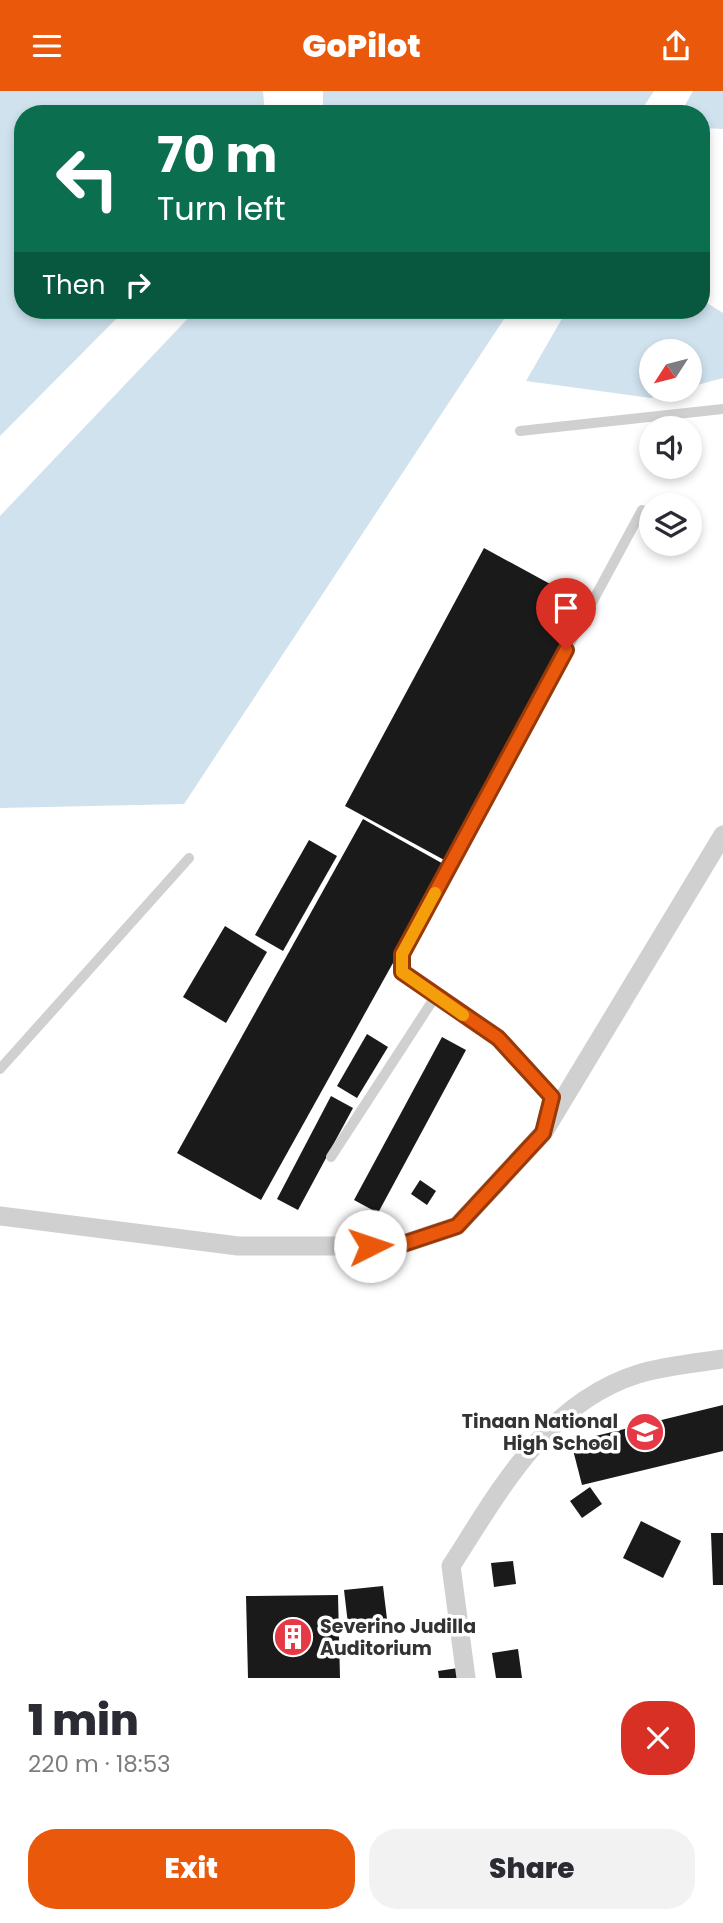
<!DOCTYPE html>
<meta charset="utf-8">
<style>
body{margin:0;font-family:Poppins,sans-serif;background:#f2f2f3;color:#2b2b33;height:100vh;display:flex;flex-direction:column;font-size:26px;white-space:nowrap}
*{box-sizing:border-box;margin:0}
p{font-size:23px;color:#7c7c81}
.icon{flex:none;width:38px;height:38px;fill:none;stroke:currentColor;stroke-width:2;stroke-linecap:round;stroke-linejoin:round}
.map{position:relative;height:1587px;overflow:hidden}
.sheet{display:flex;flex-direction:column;background:#fff;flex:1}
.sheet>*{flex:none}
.top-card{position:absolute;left:14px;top:14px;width:696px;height:214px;border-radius:28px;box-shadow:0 4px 10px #0003;background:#0b6e4f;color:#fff;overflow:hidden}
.needle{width:46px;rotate:234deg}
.buttons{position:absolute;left:639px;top:248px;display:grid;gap:14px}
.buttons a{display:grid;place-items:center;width:63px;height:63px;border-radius:50%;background:#fff;box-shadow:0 4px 10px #0003;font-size:35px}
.pin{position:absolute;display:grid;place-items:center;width:60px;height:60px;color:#fff;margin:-72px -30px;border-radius:50% 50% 50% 0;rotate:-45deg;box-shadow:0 0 7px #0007}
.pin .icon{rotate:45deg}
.me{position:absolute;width:77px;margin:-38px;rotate:86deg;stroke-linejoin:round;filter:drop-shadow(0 0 5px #0008)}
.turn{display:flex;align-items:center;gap:24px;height:147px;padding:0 28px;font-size:32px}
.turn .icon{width:91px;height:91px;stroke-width:2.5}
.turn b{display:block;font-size:49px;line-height:60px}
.then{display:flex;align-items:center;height:66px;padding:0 28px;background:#0003;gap:14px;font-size:26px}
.round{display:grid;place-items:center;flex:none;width:74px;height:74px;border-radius:28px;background:#f2f2f3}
.headline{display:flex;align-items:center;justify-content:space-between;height:119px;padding:0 28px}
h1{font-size:42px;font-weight:800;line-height:52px}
.button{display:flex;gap:14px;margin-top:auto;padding:14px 28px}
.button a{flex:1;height:80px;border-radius:28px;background:#ea580c;color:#fff;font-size:28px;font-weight:800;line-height:80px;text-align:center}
.button a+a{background:#f2f2f3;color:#2b2b33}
header{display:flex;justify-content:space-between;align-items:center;height:91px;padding:0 28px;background:#ea580c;color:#fff;font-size:32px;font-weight:800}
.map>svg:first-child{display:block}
.water{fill:#cfe2ee}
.building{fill:#1a1a1a}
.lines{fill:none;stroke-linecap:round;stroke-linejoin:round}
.service{stroke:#d0d0d0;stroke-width:10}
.minor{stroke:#d0d0d0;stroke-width:19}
.route-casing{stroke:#983908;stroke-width:18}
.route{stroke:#ea580c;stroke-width:12}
.slow{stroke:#f59e0b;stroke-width:12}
.labels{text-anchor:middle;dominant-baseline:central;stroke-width:7;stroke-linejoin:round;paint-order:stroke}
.poi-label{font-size:19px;font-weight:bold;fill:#333;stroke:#fff;text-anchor:end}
</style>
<header><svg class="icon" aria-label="menu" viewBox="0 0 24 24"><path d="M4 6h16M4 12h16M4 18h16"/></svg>GoPilot<svg class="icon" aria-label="share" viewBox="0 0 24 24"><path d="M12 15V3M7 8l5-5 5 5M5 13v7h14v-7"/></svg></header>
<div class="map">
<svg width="723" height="1587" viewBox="0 0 723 1587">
<rect width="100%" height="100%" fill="#fff"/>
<!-- water -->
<g class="water">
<path d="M0 0H263L265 23H23V219H125L0 345Z"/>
<path d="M323 0H654L639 23H323Z"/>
<path d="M693 0H723V38L702 37V23H680Z"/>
<path d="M702 165 707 212 723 222V287L690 296V261H651V299H678L651 307 526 290 567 219H702Z"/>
<path d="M196 219H510L184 713 0 717V425Z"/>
</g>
<!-- building -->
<g class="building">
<path d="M484 457 585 512 446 770 345 715Z"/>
<path d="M363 728 447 775 261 1109 177 1062Z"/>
<path d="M309 749 337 765 283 860 255 844Z"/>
<path d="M225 835 267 861 226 932 183 906Z"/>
<path d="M367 943 388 956 357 1007 337 995Z"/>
<path d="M442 946 466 959 378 1122 354 1109Z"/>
<path d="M331 1005 353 1017 298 1119 277 1108Z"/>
<path d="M420 1089 436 1100 427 1114 411 1103Z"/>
<path d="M723 1314V1360L582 1394 571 1351Z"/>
<path d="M590 1396 602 1413 582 1427 570 1410Z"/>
<path d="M641 1430 681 1450 663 1487 623 1467Z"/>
<path d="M711 1442H723V1494H713Z"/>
<path d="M513 1470 516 1493 494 1496 491 1472Z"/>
<path d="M383 1495 387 1528 348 1533 344 1499Z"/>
<path d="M338 1504 340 1587H248L246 1505Z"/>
<path d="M518 1558 522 1587H496L492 1562Z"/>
<path d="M458 1577 460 1587H439L438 1580Z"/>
</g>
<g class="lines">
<!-- service -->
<g class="service">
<path d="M520 340 723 318"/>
<path d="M435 906 402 881V863L642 419"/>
<path d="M0 978 189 767"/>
<path d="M331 1066 435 906 498 947 552 1006 548 1021"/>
</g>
<!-- minor -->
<g class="minor">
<path d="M0 1125 238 1155H397L457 1135 543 1042 723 744"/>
<path d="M466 1587 451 1475C500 1399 546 1312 638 1283 665 1275 696 1272 723 1268"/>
</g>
</g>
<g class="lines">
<!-- route casing -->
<g class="route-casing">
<path id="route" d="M370 1155H397L457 1135 543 1042 552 1006 498 947 402 881V863L566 559"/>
</g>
<!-- route -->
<use href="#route" class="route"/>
<!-- slow -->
<path class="slow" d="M435 802 402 863V881L463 924"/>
</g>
<!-- icons -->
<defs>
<g id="school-disc" transform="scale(2.0125)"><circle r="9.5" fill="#e63946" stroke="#fff"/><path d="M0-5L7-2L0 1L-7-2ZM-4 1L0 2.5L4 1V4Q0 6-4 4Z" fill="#fff"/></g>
<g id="building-disc" transform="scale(2.0125)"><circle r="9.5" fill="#e63946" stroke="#fff"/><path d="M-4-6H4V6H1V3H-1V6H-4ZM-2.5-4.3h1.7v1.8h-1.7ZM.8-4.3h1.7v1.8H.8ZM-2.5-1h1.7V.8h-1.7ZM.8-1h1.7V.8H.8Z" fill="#fff"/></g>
</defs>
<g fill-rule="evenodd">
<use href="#school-disc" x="645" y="1341"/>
<use href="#building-disc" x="293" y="1546"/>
</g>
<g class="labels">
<!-- poi labels -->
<g class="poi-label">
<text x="618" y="1330">Tinaan National<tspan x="618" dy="22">High School</tspan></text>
<text x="320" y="1535" text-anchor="start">Severino Judilla<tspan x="320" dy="22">Auditorium</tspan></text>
</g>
</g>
</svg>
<div class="buttons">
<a><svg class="needle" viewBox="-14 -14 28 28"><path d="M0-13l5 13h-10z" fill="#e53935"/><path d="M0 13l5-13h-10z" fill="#7c7c81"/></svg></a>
<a><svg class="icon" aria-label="sound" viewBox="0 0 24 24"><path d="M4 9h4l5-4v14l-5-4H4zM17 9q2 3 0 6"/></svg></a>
<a><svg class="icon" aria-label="layers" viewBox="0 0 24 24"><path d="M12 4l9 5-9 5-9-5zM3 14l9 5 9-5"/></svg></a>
</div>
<div class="pin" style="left:566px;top:559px;background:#d93025"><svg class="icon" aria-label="arrive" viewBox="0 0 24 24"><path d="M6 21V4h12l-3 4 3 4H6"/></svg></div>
<svg class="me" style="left:370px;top:1155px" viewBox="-20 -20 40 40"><circle r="19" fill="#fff"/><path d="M0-13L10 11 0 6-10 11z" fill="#ea580c"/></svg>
<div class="top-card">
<div class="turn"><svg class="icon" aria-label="left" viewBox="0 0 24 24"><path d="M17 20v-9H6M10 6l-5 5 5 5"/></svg><div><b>70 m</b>Turn left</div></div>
<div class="then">Then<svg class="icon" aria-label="right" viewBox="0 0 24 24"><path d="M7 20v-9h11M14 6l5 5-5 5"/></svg></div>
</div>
</div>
<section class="sheet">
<div class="headline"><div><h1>1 min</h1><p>220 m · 18:53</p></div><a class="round" style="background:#d93025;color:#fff"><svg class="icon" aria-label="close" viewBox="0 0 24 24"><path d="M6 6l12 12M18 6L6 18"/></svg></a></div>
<div class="button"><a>Exit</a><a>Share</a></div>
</section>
